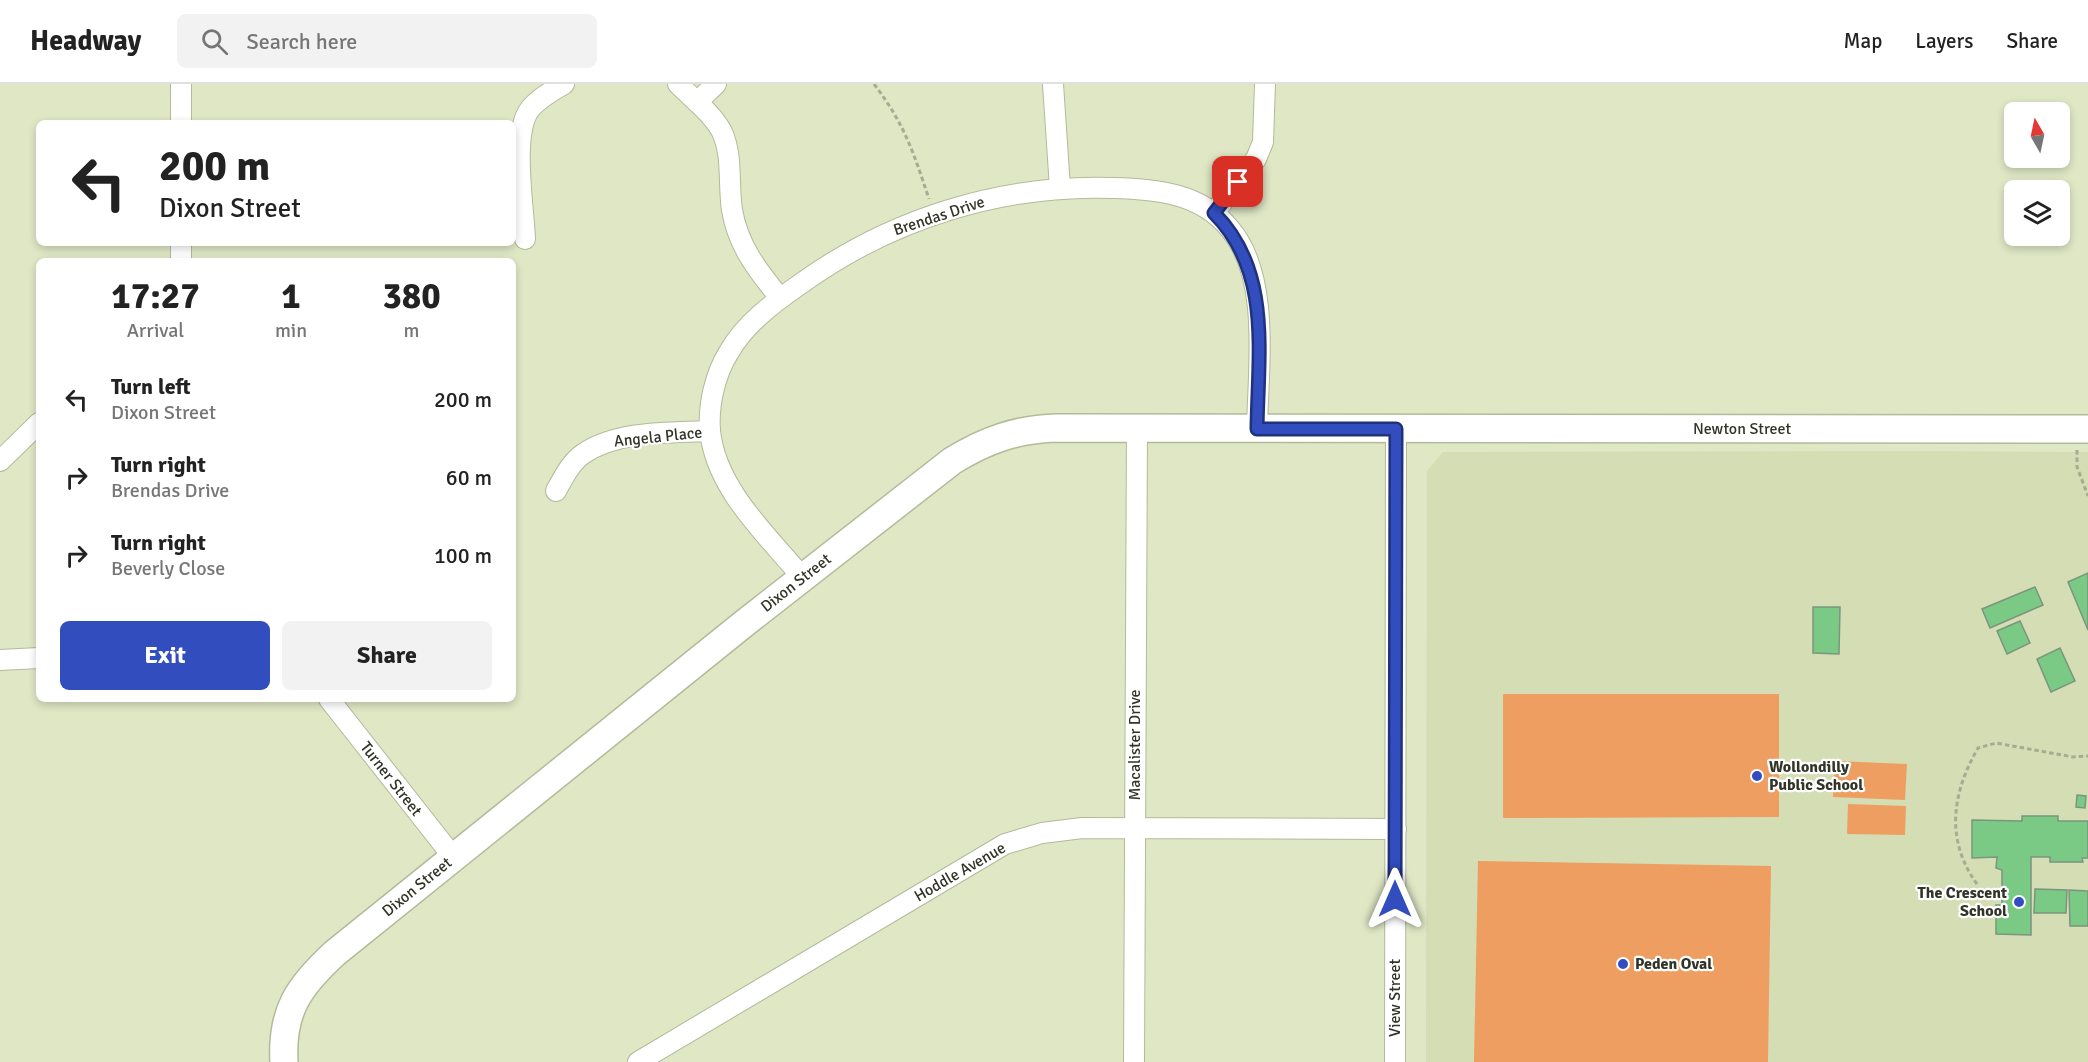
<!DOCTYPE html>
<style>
body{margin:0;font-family:Signika,sans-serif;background:#f2f2f2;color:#222;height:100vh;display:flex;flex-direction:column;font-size:22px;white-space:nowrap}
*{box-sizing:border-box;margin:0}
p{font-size:20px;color:#767676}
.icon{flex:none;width:33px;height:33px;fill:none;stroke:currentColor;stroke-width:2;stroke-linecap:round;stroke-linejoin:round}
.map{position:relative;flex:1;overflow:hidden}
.side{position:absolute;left:36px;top:174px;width:480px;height:444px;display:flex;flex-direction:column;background:#fff;border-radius:9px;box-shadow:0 3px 9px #0003}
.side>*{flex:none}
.hud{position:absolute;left:36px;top:36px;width:480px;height:126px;border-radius:9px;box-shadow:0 3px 9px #0003;background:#fff;color:#222;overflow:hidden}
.needle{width:39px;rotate:351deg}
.fabs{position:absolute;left:2004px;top:18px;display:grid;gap:12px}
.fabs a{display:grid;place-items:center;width:66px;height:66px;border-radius:9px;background:#fff;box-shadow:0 3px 9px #0003;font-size:30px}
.pin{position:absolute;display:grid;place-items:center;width:51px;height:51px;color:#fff;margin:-26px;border-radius:12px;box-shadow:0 3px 9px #0006}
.me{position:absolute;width:66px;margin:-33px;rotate:0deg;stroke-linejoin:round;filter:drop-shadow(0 0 4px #0008)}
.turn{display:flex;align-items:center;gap:21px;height:126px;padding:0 24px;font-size:27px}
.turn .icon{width:78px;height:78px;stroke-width:2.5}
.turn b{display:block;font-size:42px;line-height:51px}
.eta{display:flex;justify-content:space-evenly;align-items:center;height:102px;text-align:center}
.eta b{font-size:36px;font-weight:800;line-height:42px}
.button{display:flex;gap:12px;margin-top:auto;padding:12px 24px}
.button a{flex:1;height:69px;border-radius:9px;background:#324dbe;color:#fff;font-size:24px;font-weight:800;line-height:69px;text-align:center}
.button a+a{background:#f2f2f2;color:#222}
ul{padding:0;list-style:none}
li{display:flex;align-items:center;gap:18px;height:78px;padding:0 24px}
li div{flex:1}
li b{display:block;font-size:22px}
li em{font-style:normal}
header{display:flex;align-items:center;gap:36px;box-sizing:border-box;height:84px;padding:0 30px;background:#fff;border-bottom:2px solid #e0e0e0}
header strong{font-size:28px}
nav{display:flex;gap:33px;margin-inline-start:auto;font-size:21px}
.search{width:420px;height:54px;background:#f2f2f2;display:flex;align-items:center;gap:15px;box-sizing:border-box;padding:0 21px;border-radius:9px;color:#767676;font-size:22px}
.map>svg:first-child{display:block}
.built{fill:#d4ddb4}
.green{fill:#ef9e61}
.building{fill:#7aca85;stroke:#7b957e;stroke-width:1.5}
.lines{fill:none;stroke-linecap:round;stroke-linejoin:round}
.street-casing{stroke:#b3ba9a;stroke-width:22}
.secondary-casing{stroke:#b3ba9a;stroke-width:30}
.path{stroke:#a6ac91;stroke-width:3;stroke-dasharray:4.5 3;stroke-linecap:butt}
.street{stroke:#fff;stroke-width:20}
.secondary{stroke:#fff;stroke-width:27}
.route-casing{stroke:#20327c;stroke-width:15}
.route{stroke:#324dbe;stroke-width:10}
.poi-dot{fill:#324dbe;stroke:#fff;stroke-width:2}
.labels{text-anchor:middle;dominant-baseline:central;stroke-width:4.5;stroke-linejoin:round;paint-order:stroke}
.street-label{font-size:16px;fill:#313427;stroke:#fff}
.poi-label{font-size:16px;font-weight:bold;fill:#313427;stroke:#fff;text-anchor:start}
</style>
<header>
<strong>Headway</strong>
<div class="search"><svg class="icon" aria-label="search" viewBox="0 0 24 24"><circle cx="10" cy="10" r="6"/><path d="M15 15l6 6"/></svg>Search here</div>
<nav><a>Map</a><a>Layers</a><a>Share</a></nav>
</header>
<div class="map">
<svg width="2088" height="978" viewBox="0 0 2088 978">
<rect width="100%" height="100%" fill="#dfe7c5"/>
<!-- built -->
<path class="built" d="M1928 367 2088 368V978H1426L1427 387 1443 368Z"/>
<!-- green -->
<g class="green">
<path d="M1503 610H1779V733L1503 734Z"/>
<path d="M1835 677 1907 680 1905 716 1833 713Z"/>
<path d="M1848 720 1906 722 1905 751 1847 750Z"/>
<path d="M1478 777 1771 782 1768 978H1474Z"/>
</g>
<!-- building -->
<g class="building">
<path d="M2088 489V546L2068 498Z"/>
<path d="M2035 503 2043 521 1990 544 1982 525Z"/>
<path d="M1813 523H1840L1839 570 1813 569Z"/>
<path d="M2020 537 2030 559 2007 570 1997 547Z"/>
<path d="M2060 564 2075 597 2051 608 2037 575Z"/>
<path d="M2077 711 2086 712 2085 724 2076 723Z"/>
<path d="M2022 732H2058V737H2088V774H2082L2083 778H2050V773H2031V851L1996 850V821H2002V786L1996 784 1997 773 1972 774V736L2022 737Z"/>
<path d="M2035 805 2067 806 2066 829H2034Z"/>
<path d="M2069 806 2088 807V842H2070Z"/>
</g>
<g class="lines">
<!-- street casing -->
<g class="street-casing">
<g id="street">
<path d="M181 0V39"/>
<path d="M678 0C692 14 713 30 722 48 733 72 728 100 732 126 738 162 758 187 780 214"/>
<path d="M1053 0 1060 104"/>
<path d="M697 18 716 0"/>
<path d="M1214 129 1256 75 1263 58 1265 0"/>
<path d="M525 155C524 125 511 49 530 25 539 14 552 7 564 0"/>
<path d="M181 159V177"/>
<path d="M0 377 39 339"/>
<path d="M556 407C563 394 571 378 583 370 618 346 671 349 710 347"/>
<path d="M802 493C767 451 716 405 710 347 708 321 715 290 729 268 745 240 773 219 799 201 890 135 1001 100 1113 104 1156 105 1201 109 1230 145 1271 193 1258 285 1257 345"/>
<path d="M0 576 39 574"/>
<path d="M329 615 454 774"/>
<path d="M638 978 1005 760 1042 749 1082 744 1396 745"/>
<path d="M1134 978 1137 344"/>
<path d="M1395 978 1396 345"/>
</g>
</g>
<!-- secondary casing -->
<g class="secondary-casing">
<path id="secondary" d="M284 978C281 927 299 902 335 869L746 538 952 377C986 356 1017 345 1057 344L2088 345"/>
</g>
<!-- path -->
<g class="path">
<path d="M874 0C905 41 913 67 929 115"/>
<path d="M2077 366V383L2088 412"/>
<path d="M1977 800C1945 756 1952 709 1978 664L1996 659 2073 673 2088 672"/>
</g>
<!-- street -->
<use href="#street" class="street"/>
<!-- secondary -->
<use href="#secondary" class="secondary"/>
</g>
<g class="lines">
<!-- route casing -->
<g class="route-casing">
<path id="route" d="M1238 98 1214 129C1272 187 1258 269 1257 345H1396L1395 815"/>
</g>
<!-- route -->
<use href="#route" class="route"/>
</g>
<!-- markers -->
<g class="poi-dot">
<circle cx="1757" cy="692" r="6"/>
<circle cx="2019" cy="818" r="6"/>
<circle cx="1623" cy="880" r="6"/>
</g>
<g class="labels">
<!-- street labels -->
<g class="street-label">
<text transform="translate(939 132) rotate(-18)">Brendas Drive</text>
<text x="1742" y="345">Newton Street</text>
<text transform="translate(658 353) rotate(-6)">Angela Place</text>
<text transform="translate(796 499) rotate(-38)">Dixon Street</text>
<text transform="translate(1135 661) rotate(-90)">Macalister Drive</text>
<text transform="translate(391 695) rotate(52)">Turner Street</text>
<text transform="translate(960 788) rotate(-30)">Hoddle Avenue</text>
<text transform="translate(417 803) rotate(-39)">Dixon Street</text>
<text transform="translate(1395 914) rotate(-90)">View Street</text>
</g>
<!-- poi labels -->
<g class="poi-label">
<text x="1769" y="683">Wollondilly<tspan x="1769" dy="18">Public School</tspan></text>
<text x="2007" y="809" text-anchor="end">The Crescent<tspan x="2007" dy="18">School</tspan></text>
<text x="1635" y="880">Peden Oval</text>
</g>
</g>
</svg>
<div class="fabs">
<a><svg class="needle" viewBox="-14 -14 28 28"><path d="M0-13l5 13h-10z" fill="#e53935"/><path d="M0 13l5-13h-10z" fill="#767676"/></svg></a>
<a><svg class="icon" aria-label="layers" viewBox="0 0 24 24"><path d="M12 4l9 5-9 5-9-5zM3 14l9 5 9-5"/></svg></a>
</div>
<div class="pin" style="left:1238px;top:98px;background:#d93025"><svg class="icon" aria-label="arrive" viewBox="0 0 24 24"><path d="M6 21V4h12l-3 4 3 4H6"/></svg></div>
<svg class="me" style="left:1395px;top:815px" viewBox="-20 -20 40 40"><path d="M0-17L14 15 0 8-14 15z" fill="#324dbe" stroke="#fff" stroke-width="4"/></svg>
<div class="hud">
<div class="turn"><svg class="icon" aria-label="left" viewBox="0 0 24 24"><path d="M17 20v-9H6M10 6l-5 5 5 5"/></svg><div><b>200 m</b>Dixon Street</div></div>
</div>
<section class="side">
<div class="eta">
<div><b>17:27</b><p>Arrival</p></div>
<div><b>1</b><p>min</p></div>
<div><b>380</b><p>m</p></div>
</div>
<ul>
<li><svg class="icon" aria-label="left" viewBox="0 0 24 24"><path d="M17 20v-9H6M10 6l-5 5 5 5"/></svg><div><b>Turn left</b><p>Dixon Street</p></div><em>200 m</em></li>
<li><svg class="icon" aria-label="right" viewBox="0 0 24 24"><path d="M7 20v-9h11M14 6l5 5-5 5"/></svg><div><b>Turn right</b><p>Brendas Drive</p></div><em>60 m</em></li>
<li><svg class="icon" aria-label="right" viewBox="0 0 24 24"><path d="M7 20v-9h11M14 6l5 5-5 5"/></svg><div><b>Turn right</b><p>Beverly Close</p></div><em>100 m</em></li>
</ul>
<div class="button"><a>Exit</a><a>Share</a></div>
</section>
</div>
